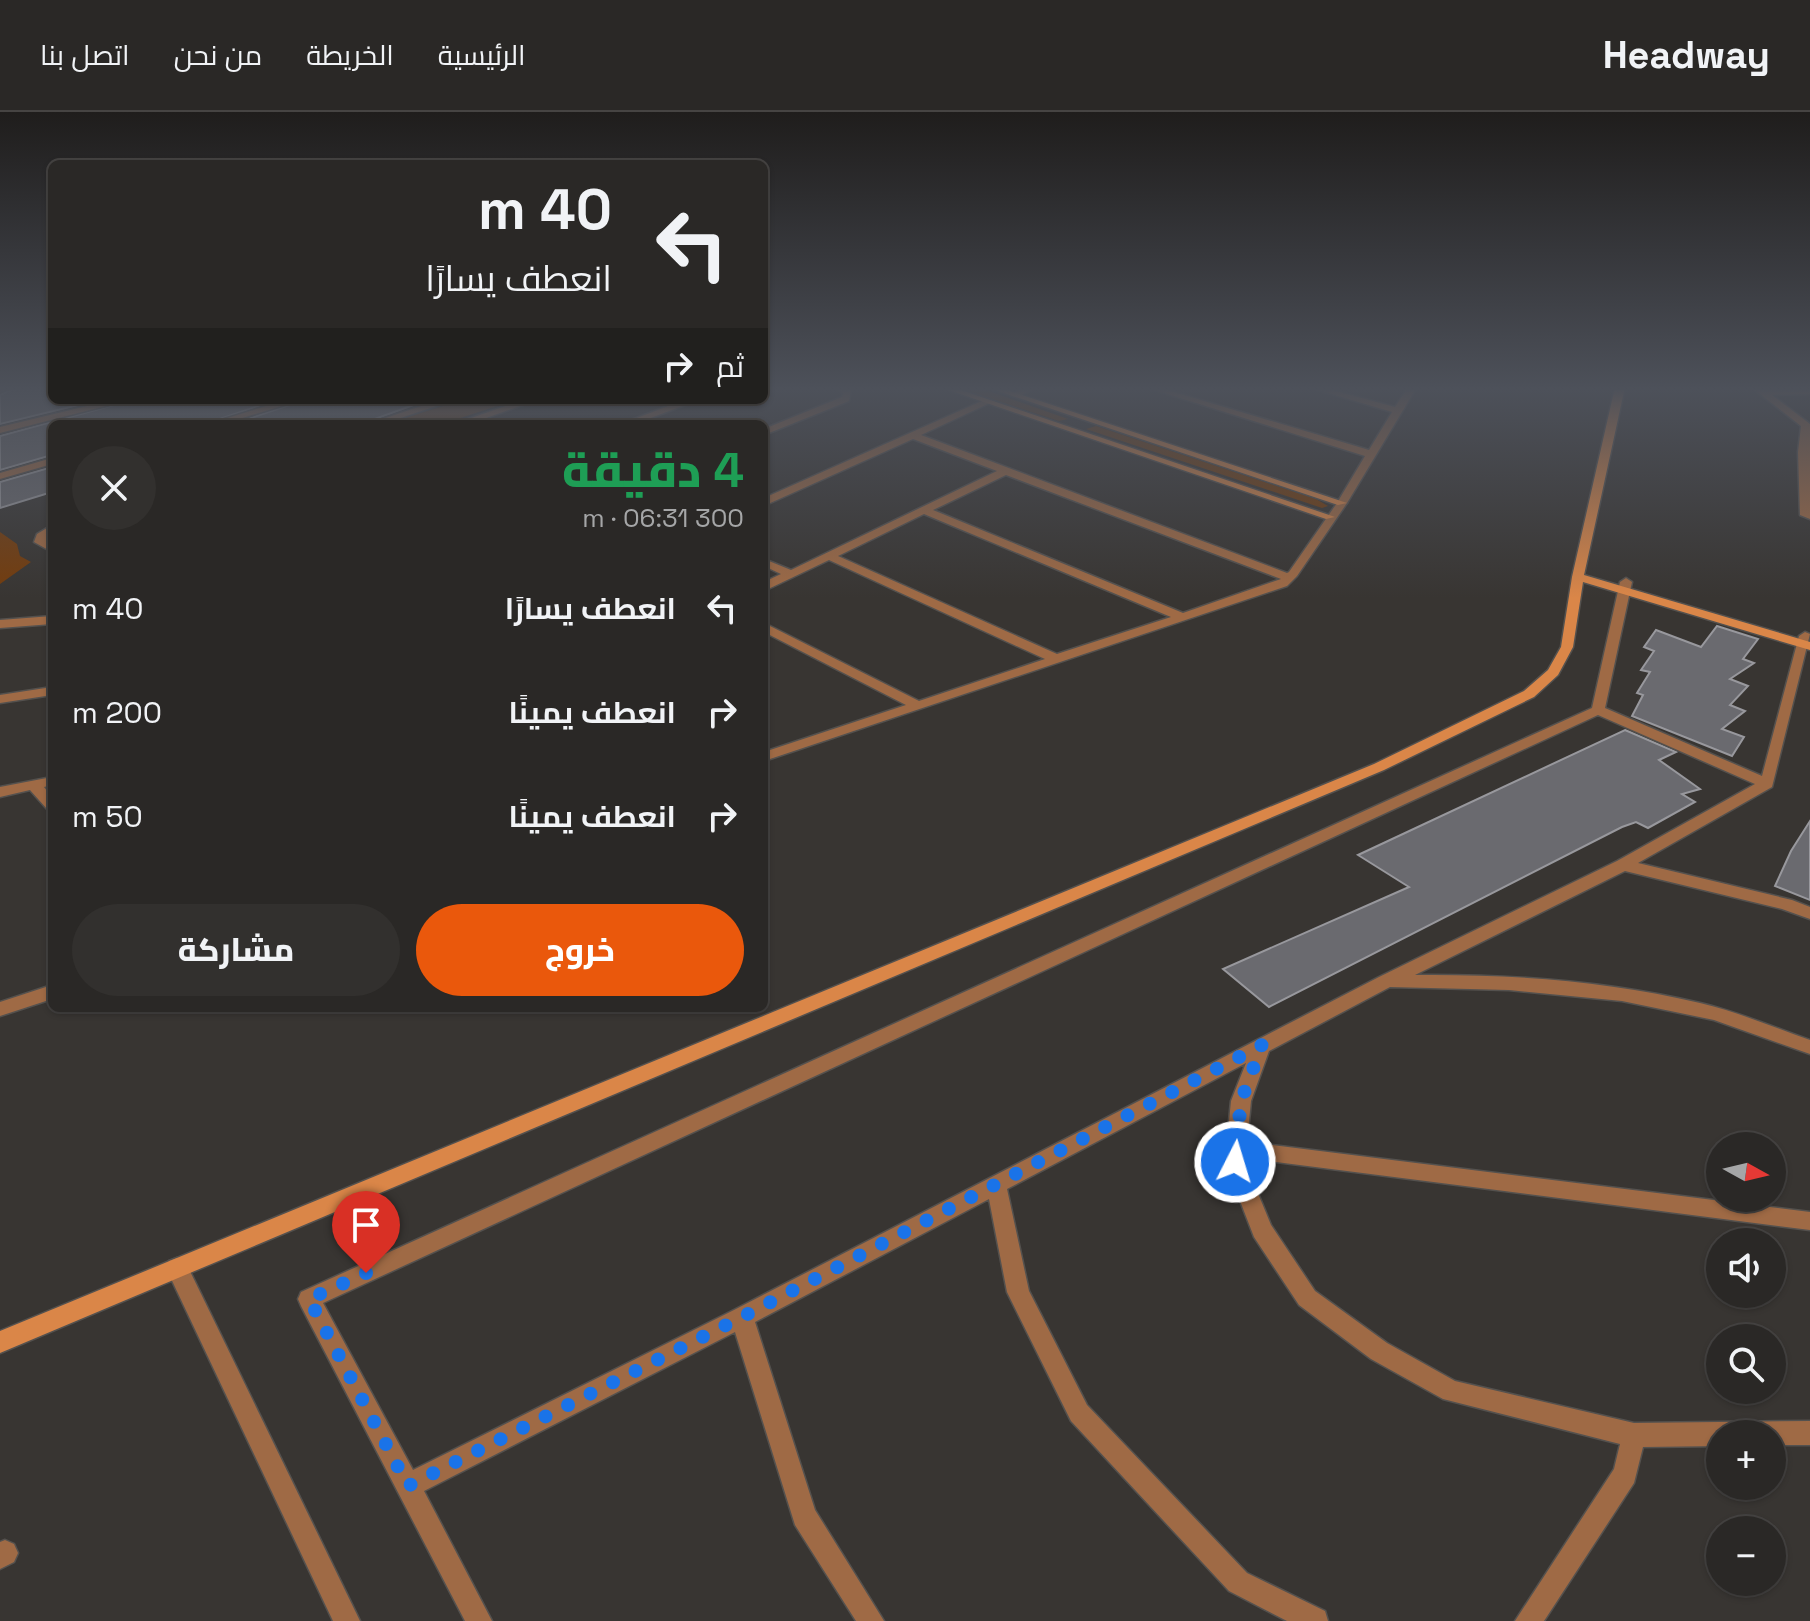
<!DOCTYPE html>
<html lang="ar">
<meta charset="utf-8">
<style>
body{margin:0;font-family:"Space Grotesk",Cairo,sans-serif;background:#32302e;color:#f1f3f6;direction:rtl;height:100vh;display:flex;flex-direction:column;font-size:30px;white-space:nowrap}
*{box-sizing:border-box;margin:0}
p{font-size:26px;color:#a5a6a7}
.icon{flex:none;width:44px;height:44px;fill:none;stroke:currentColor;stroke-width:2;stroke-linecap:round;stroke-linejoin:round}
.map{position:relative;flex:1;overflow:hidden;direction:ltr}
.drawer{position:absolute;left:48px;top:308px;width:720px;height:592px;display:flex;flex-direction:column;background:#2a2826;border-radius:12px;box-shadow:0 2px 6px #0004,0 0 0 2px #464443;direction:rtl}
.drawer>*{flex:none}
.hud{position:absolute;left:48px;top:48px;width:720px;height:244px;border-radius:12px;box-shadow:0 2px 6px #0004,0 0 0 2px #464443;direction:rtl;background:#2a2826;color:#f1f3f6;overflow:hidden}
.needle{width:52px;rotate:98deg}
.tools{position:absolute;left:1706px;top:1020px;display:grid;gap:16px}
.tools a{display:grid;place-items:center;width:80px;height:80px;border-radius:50%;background:#2a2826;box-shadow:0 2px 6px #0004,0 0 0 2px #464443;font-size:40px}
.pin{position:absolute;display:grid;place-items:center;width:68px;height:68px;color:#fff;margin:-82px -34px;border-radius:50% 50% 50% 0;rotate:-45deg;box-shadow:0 0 8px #0007}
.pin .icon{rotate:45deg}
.me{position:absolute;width:88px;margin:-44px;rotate:5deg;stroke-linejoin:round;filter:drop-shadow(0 0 6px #0008)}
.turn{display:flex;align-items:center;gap:28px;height:168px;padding:0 24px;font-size:36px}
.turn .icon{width:104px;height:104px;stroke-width:2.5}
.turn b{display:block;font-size:56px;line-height:68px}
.then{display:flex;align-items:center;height:76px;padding:0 24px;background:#0003;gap:16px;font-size:30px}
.round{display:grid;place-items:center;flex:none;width:84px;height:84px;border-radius:42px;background:#32302e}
.overview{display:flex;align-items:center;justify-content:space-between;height:136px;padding:0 24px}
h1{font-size:48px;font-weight:800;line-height:60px;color:#1e9e55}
.primary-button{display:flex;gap:16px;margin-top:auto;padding:16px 24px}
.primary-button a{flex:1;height:92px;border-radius:48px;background:#ea580c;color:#fff;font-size:32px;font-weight:800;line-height:92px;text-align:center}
.primary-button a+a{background:#32302e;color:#f1f3f6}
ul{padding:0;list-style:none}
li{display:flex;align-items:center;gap:24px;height:104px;padding:0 24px}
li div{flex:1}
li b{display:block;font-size:30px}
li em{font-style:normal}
header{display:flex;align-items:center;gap:48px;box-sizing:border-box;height:112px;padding:0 40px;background:#2a2826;border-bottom:2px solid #464443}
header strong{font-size:38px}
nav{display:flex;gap:44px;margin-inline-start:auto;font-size:28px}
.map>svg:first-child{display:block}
.green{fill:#743c0c}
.building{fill:#6a6a6f;stroke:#98989d;stroke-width:2}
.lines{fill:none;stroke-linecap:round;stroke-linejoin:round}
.street-casing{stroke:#54514e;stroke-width:3}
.secondary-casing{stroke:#54514e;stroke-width:3}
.street{fill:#9f6a45;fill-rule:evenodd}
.secondary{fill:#da8648;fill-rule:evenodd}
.route{stroke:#1a73e8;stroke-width:14;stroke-dasharray:0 25.2}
</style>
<header>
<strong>Headway</strong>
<nav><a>الرئيسية</a><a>الخريطة</a><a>من نحن</a><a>اتصل بنا</a></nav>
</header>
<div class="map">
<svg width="1810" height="1509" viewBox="0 0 1810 1509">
<rect width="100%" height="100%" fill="#383532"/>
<!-- green -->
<g class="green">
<path d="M956 275H977L1068 307 1059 309Z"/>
<path d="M462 288H515L442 312H386Z"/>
<path d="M1096 314 1316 387 1328 394 1322 396 1086 317Z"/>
<path d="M0 420 17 432 20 444 31 450 0 472Z"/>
</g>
<!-- building -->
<g class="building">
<path d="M18 275H52V288H99L0 312V283Z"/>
<path d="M132 288H276L205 312H52V343L0 358V324Z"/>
<path d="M304 288H422V290L361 312H233Z"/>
<path d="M52 355V380L0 396V370Z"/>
<path d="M1717 514 1758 527 1743 547 1754 551 1730 567 1748 574 1730 593 1745 599 1722 617 1744 625 1732 644 1632 604 1643 583 1637 581 1650 560 1641 558 1654 539 1644 535 1656 518 1701 535Z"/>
<path d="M1625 618 1676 640 1659 648 1700 677 1682 682 1695 690 1648 716 1636 710 1622 715 1269 895 1223 857 1409 775 1358 743Z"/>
<path d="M1810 709V788L1775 774 1791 739Z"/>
</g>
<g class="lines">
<!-- street casing -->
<g class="street-casing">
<g id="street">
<path d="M0 275H15L0 280Z"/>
<path d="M835 275H845L851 278 849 289 764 323V317L842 285 843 281Z"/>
<path d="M1025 275H1037L1018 285 1010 283Z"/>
<path d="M1145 275H1157L1369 338 1392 300 1308 275H1321L1395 295 1408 275H1417L1347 391 1297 464 1287 474 764 649V640L906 593 764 520V511L919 589 1045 547 829 448 764 479V470L781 462 764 454V447L791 458 997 359 913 327 768 392 764 393V386L984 288 992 290 921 323 1287 461 1289 460 1337 391 1365 344ZM1006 363 1281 467 1183 501 933 398ZM924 402 1171 505 1057 542 838 444Z"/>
<path d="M1751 275 1810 276V282L1772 283 1810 312V407L1800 403 1798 340 1801 314Z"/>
<path d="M112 288H129L0 321V315Z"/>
<path d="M286 288H301L223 312H208Z"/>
<path d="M439 288H454L383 312H368Z"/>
<path d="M523 288H537L469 312H454Z"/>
<path d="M684 288H698L635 312H621Z"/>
<path d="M52 346V352L0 367V361Z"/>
<path d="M52 413V421L46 429 52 432V440L34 430 37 422Z"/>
<path d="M1626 466 1632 470 1605 596 1762 664 1799 524 1805 520 1810 522 1772 675 1638 751 1792 788 1810 795V807L1782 797 1625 759 1415 863C1511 862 1607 869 1700 891 1738 900 1773 915 1810 928V942L1714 908 1622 889 1509 878 1390 875 1269 939 1251 989 1247 1030 1810 1100V1118L1245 1046V1050L1271 1113 1315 1179 1387 1231 1455 1269 1634 1311 1810 1309V1333H1772V1322H1720V1334L1643 1335 1634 1371 1544 1509H1515L1614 1357 1620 1332 1443 1287 1371 1247 1299 1193 1254 1125 1225 1050 1231 989 1246 951 1007 1077 1029 1179 1087 1293 1247 1461 1325 1499 1328 1509H1287L1229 1479 1071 1309 1007 1180 989 1087 755 1210 815 1398 884 1509H856L795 1413 735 1220 424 1379 492 1509H465L301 1194 298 1187 301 1180 1592 596 1620 470ZM1598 603 1755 672 1617 749 1379 865 734 1198 413 1358 323 1191Z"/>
<path d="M52 504V512L0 516V508Z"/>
<path d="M52 575V583L0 591V583Z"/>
<path d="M52 665V673L44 675 52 685V699L47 697 30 678 0 685V675Z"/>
<path d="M52 873V887L0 904V890Z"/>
<path d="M177 1146 185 1149 360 1509H333L166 1156 169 1149Z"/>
<path d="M5 1428 14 1432 18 1441 14 1450 0 1457V1430Z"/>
</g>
</g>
<!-- secondary casing -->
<g class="secondary-casing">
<g id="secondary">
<path d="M940 275H952L1335 405 1326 407Z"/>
<path d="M986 275H998L1347 391 1338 393Z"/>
<path d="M1615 275H1625L1584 463 1810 530V538L1583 470 1573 535 1558 563 1534 585 1384 658 0 1241V1219L1374 652 1524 579 1548 558 1561 535 1572 465Z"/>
</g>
</g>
<!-- street -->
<use href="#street" class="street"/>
<!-- secondary -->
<use href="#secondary" class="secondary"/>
</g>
<!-- sky -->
<linearGradient id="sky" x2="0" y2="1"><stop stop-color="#1f1d1c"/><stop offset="0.57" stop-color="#4d515a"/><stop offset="1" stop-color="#4d515a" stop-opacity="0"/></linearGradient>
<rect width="1810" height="486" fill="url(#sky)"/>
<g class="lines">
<!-- route -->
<path class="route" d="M366 1161 309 1187 408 1374 742 1205 1262 933 1241 989 1235 1050"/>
</g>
</svg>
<div class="tools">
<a><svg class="needle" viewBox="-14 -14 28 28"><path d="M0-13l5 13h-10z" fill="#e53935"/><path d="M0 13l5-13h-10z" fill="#a5a6a7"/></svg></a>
<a><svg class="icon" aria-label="sound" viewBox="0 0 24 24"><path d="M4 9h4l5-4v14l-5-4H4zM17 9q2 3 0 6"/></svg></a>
<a><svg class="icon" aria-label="search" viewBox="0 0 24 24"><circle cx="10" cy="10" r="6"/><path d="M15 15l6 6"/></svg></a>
<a>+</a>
<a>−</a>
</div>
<div class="pin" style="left:366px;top:1161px;background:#d93025"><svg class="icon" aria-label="arrive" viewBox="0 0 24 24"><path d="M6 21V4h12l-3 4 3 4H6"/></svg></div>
<svg class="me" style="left:1235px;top:1050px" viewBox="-20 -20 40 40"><circle r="17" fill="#1a73e8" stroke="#fff" stroke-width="3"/><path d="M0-11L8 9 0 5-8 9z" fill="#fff"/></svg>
<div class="hud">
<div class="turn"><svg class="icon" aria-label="left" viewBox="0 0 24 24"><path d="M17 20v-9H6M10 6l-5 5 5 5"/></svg><div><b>40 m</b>انعطف يسارًا</div></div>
<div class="then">ثم<svg class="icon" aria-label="right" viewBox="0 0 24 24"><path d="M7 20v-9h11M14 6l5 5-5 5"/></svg></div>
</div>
<section class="drawer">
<div class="overview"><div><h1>4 دقيقة</h1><p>300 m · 06:31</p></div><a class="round"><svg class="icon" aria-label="close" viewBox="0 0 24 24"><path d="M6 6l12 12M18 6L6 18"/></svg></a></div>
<ul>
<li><svg class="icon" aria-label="left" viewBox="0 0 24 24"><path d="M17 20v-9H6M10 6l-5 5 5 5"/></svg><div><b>انعطف يسارًا</b></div><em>40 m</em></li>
<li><svg class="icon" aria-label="right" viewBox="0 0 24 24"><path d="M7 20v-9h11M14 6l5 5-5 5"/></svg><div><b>انعطف يمينًا</b></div><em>200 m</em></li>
<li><svg class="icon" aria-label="right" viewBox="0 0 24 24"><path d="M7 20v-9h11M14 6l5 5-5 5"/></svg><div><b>انعطف يمينًا</b></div><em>50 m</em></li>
</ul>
<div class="primary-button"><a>خروج</a><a>مشاركة</a></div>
</section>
</div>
